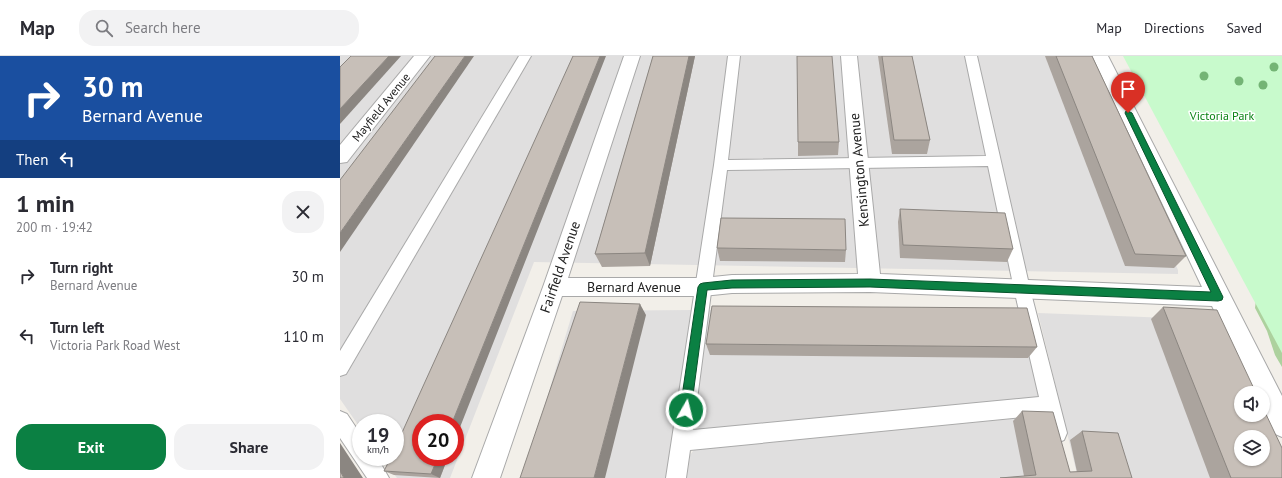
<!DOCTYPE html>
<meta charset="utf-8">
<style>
body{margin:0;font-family:"PT Sans",sans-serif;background:#f2f2f3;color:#2b2b33;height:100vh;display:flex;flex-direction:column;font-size:15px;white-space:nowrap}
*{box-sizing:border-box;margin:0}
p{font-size:13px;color:#7c7c81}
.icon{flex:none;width:22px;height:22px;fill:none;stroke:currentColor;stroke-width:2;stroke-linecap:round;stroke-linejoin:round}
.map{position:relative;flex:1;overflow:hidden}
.sheet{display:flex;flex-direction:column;background:#fff;width:340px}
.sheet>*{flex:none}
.guide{background:#1a4fa0;color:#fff;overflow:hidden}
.tools{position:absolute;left:894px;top:330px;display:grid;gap:8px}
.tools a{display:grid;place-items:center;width:36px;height:36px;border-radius:50%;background:#fff;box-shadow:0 1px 3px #0004;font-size:20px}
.speed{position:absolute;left:12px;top:358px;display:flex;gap:8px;font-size:20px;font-weight:700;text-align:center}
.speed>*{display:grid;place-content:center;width:52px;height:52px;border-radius:50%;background:#fff;box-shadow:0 1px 3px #0004;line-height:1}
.speed small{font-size:10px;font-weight:400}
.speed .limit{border:6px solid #d22;background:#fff;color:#111}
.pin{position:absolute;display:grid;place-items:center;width:34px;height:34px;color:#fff;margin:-41px -17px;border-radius:50% 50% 50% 0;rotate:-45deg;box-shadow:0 0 4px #0007}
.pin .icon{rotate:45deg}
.me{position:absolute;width:44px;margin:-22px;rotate:8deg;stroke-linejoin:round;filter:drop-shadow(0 0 3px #0008)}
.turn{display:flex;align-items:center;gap:14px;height:84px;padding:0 16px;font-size:18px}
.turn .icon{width:52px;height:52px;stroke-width:2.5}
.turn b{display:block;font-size:28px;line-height:34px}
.then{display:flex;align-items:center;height:38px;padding:0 16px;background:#0003;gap:8px;font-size:15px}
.round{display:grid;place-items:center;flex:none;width:42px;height:42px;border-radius:16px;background:#f2f2f3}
.head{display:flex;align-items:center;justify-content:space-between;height:68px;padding:0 16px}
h1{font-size:24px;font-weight:600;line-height:30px}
.primary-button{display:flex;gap:8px;margin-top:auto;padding:8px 16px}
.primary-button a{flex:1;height:46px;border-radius:16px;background:#0b8043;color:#fff;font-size:16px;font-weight:600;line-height:46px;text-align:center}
.primary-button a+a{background:#f2f2f3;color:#2b2b33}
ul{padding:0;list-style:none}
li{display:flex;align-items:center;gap:12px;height:60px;padding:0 16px}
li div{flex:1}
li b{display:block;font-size:15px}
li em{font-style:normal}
header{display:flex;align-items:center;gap:24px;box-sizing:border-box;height:56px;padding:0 20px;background:#fff;border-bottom:1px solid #e1e1e2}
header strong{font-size:19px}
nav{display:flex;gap:22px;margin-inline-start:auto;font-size:14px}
.search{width:280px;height:36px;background:#f2f2f3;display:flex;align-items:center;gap:10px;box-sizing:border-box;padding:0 14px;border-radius:16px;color:#7c7c81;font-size:15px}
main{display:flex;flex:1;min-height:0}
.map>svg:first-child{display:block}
.residential{fill:#e0dfdf;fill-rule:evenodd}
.forest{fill:#add19e}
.park{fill:#c8facc}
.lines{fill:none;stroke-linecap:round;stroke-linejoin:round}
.service-casing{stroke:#a9a9a9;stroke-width:2}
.minor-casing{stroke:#a9a9a9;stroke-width:2}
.service{fill:#fff;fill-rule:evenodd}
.minor{fill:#fff;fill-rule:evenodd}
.tree{fill:#74b475}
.wall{fill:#aba49e}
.shaded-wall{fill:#8b8681}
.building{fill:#c7bfb8;stroke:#8b8681;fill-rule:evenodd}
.route{fill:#0b8043;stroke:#07532c}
.labels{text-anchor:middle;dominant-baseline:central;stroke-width:3;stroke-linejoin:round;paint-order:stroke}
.far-street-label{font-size:12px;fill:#222;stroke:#fff}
.far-park-label{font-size:12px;fill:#0c8416;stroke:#fff}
.street-label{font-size:14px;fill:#222;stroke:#fff}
</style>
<header>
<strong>Map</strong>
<div class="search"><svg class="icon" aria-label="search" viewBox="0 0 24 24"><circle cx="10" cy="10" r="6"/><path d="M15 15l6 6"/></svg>Search here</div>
<nav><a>Map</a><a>Directions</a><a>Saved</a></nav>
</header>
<main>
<section class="sheet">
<div class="guide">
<div class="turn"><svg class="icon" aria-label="right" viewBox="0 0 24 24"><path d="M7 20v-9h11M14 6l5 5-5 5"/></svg><div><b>30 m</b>Bernard Avenue</div></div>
<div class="then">Then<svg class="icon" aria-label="left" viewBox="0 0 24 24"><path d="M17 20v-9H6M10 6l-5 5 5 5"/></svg></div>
</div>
<div class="head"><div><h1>1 min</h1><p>200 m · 19:42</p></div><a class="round"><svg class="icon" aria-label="close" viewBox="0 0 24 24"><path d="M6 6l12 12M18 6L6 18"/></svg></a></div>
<ul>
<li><svg class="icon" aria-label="right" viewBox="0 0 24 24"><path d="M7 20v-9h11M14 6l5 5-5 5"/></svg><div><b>Turn right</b><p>Bernard Avenue</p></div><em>30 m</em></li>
<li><svg class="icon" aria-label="left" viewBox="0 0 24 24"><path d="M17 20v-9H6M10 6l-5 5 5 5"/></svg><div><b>Turn left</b><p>Victoria Park Road West</p></div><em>110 m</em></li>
</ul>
<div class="primary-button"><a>Exit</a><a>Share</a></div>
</section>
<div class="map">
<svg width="942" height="422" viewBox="0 0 942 422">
<rect width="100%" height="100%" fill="#f2efe9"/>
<!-- residential -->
<g class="residential">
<path d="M0 0H741L838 214V218L194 206 110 422H57L41 401H55V367H21V373L0 343ZM81 367H115V401H81Z"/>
<path d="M352 254 326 422H183L233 255Z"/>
<path d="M368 254 680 257 699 338 698 341 359 374 353 363Z"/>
<path d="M698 257 857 263 901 359V403H923L932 422H738Z"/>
<path d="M701 360 719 422H347L350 399 354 394Z"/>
</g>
<!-- forest -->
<path class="forest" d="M916 244 942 249V311L935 299 927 275 915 252Z"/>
<!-- park -->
<path class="park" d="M783 0H942V297Z"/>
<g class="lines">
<!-- service casing -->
<g class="service-casing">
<g id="service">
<path d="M179 0H191L6 318 0 320V295Z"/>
<path d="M388 0H400L388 104 646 100 625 0H637L690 233 727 377 724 384 717 387 710 384 703 359 350 394 346 422H326L374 109ZM648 110 674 233 699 341 353 374 387 114Z"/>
<path d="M0 355 7 358 21 379V401H37L49 422H27L0 382Z"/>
</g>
</g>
<!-- minor casing -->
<g class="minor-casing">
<g id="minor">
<path d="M74 0H90L7 106 0 107V89Z"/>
<path d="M284 0H300L228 222H363L392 219 518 218 501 0H517L540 218 862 231 752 0H768L942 340V381L933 377 923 357V337H913L872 250 530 236 392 237 363 240H222L160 422H132L203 231Z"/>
</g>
</g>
<!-- service -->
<use href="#service" class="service"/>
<!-- minor -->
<use href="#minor" class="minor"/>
</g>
<!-- trees -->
<g class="tree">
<circle cx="934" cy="11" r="4.5"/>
<circle cx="864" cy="20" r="4.5"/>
<circle cx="899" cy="25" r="4.5"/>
<circle cx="923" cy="29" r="4.5"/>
</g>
<!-- wall -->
<g class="wall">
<path d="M313 0H355L310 210 262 211 255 198Z"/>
<path d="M538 0H572L590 84 587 98H552Z"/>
<path d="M705 0H752L846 200 834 212 785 210Z"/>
<path d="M458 86H499L498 99 458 100Z"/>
<path d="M560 153 673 193 667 206 560 202 558 166Z"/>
<path d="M377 192 506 194 505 206 380 205Z"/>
<path d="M823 251 942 422H870L811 263Z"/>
<path d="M366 288 697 291 688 302 370 299Z"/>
<path d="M682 355 730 416H737L730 384 742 375 792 422 684 420 673 365Z"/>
<path d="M81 401H108L100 422 54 419 44 415Z"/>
</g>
<!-- shaded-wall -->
<g class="shaded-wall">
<path d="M49 0H61L0 68V53Z"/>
<path d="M125 0H134L0 196V177Z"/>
<path d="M260 0H266L115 384V367H112Z"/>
<path d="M349 0H355L310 210 305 197Z"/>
<path d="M300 248 306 259 265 422H254Z"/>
<path d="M0 387 23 422H4L0 415Z"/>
<path d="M98 401H108L100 422 91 418Z"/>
</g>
<!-- building -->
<g class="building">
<path d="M11 0H49L0 53V11Z"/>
<path d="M95 0H125L0 177V124Z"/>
<path d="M233 0H260L112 367H81V401H98L91 418 44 415 51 401H55V392Z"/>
<path d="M313 0H349L305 197 255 198Z"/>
<path d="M457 0H492L499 86H458Z"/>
<path d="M542 0H572L590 84H554Z"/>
<path d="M716 0H752L846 200 795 198Z"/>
<path d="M560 153 665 157 673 193 563 189Z"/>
<path d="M381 162 505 163 506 194 377 192Z"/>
<path d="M240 246 300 248 254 422H180Z"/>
<path d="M372 250 687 252 697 291 366 288Z"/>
<path d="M823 251 877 254 916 337H901V359H923V352L942 392V422H891ZM901 381H923V403H901Z"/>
<path d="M682 355 713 356 730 416 752 415 742 375 778 377 792 422H660L696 419Z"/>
<path d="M0 415 4 422H0Z"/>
</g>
<!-- route -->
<path class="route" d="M786 55H788L792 57 883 241 882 244 878 245 530 231 392 232 367 234 351 354 350 358 346 360 342 358 340 354 358 231 360 228 363 227 392 224 530 223 871 236 785 57Z"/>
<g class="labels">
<!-- far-street labels -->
<g class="far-street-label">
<text transform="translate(41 51) rotate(-51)">Mayfield Avenue</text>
</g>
<!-- far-park labels -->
<g class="far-park-label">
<text x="882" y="59">Victoria Park</text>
</g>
<!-- street labels -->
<g class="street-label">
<text transform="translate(519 114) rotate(-95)">Kensington Avenue</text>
<text transform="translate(220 211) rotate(-71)">Fairfield Avenue</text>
<text x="294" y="231">Bernard Avenue</text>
</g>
</g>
</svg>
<div class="tools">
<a><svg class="icon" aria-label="sound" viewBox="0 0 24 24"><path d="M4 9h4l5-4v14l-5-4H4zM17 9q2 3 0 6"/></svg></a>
<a><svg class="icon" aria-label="layers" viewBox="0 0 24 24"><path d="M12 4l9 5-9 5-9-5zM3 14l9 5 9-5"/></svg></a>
</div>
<div class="speed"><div>19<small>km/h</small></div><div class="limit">20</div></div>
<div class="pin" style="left:788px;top:57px;background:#d93025"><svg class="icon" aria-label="arrive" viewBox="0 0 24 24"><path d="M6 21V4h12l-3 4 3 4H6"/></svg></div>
<svg class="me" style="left:346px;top:354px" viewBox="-20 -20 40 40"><circle r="17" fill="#0b8043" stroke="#fff" stroke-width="3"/><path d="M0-11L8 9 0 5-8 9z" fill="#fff"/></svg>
</div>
</main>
